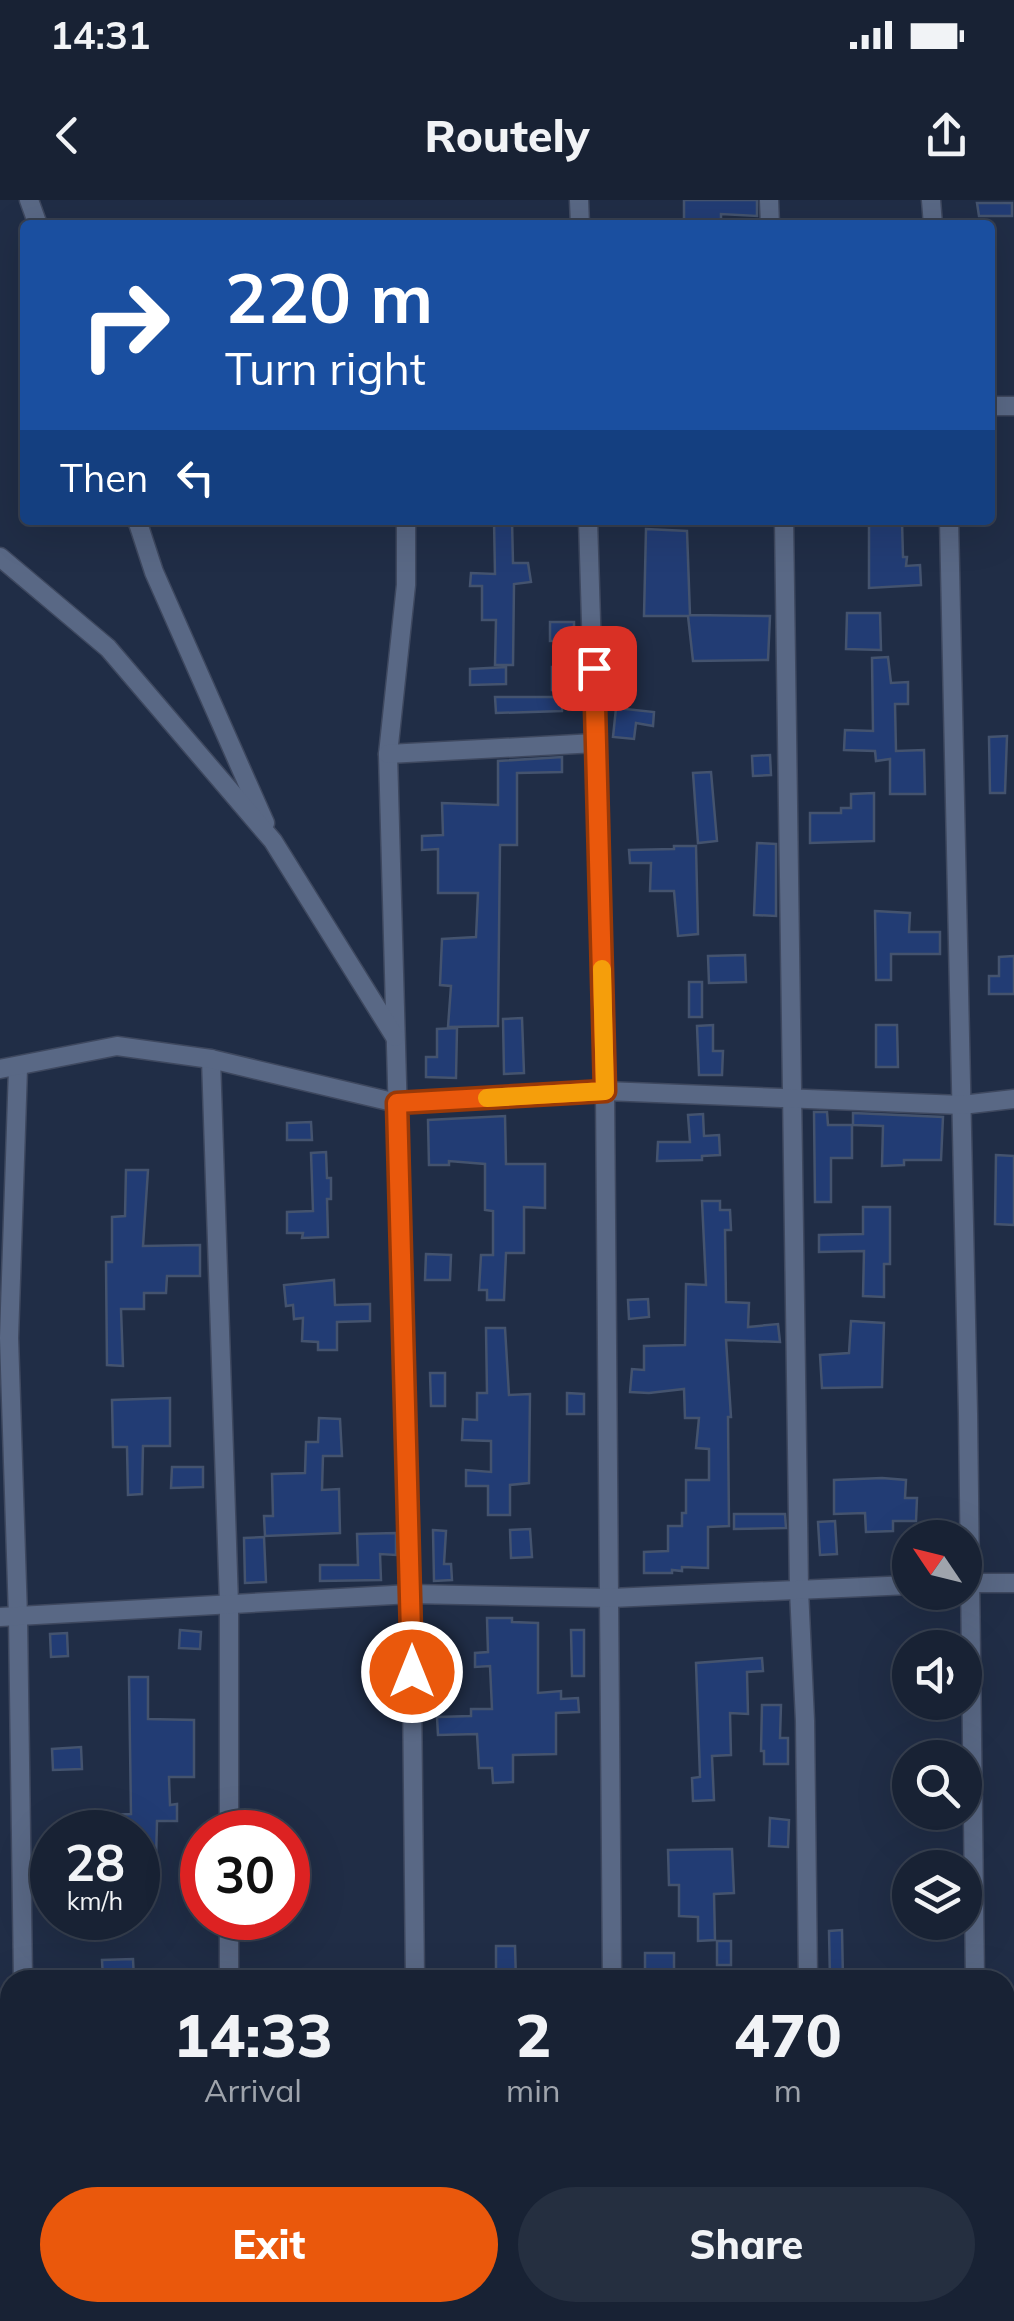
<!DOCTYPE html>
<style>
body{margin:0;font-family:Mulish,sans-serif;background:#252f40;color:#f1f3f6;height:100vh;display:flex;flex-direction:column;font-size:38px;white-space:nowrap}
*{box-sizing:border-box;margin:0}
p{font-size:32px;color:#9fa4ac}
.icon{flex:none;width:55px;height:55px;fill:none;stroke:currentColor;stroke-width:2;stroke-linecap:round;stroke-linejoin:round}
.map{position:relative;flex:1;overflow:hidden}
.details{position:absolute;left:0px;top:1770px;width:1015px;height:352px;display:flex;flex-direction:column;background:#182234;border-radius:30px 30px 0 0;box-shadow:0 10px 40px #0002,0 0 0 2px #363f4f}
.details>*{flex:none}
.guide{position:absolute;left:20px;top:20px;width:975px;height:305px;border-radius:10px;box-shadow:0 10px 40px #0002,0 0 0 2px #363f4f;background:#1a4fa0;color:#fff;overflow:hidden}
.needle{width:65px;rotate:305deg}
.tools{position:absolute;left:892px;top:1320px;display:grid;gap:20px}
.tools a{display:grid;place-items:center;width:90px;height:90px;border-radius:50%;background:#182234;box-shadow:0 10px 40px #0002,0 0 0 2px #363f4f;font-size:50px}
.speed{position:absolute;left:30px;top:1610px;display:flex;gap:20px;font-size:50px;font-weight:700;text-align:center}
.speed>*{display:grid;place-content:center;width:130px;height:130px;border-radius:50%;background:#182234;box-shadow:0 10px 40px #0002,0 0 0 2px #363f4f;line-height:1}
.speed small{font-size:25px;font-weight:400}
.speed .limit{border:15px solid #d22;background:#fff;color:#111}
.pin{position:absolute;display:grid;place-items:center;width:85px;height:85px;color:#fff;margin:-42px;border-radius:20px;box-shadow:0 5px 15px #0006}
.me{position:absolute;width:110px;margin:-55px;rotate:0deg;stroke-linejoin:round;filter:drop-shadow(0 0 8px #0008)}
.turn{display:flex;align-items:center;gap:35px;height:210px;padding:0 40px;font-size:45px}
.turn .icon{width:130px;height:130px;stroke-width:2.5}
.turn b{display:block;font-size:70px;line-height:85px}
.then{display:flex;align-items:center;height:95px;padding:0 40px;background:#0003;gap:20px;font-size:38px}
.eta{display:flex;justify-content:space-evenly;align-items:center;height:170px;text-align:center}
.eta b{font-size:60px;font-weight:800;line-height:70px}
.primary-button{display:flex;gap:20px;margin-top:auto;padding:20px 40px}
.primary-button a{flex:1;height:115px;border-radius:60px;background:#ea580c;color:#fff;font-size:40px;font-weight:800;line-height:115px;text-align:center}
.primary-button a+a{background:#252f40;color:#f1f3f6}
.status{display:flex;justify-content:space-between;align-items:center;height:70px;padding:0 50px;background:#182234;direction:ltr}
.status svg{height:28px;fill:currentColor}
header{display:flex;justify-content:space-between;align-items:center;height:130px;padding:0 40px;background:#182234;font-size:45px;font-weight:800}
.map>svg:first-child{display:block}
.building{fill:#223c74;stroke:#44536e;stroke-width:2.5}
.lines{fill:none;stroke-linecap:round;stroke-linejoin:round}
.minor-casing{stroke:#3e485f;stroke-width:21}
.minor{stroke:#596885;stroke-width:18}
.route-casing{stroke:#983908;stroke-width:25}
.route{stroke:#ea580c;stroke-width:18}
.slow{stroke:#f59e0b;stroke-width:18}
</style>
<div class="status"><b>14:31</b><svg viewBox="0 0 49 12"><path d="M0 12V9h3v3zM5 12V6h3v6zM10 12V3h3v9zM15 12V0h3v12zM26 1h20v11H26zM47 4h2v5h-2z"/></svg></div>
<header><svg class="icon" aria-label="back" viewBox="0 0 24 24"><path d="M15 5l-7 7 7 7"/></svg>Routely<svg class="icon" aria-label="share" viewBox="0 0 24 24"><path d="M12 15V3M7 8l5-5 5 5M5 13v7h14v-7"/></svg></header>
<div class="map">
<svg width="1014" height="2121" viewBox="0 0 1014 2121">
<rect width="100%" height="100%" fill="#202d46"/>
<!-- building -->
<g class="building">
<path d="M684 0H757V16L721 14V22L684 24Z"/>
<path d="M977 3H1012V16H979Z"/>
<path d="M494 320H512L513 363H528L531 382 514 384 513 465H495L496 420H482V386H470L471 373 495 374Z"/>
<path d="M902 321 903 357H907L906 366 920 365 921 385 869 388V322Z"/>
<path d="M646 329 687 331 690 415 770 416 768 460 693 461 688 416H644Z"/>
<path d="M847 413H880L881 450 846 449Z"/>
<path d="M550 422H574V440L550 441Z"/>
<path d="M888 457 891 483 908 482V504H895L896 551 924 550 925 594H890V559L876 561 875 551 844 550 845 530 873 531 872 458Z"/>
<path d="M506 467V484L470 485V469Z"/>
<path d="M552 467H573L572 491 552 490Z"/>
<path d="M495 497H563L562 511 496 513Z"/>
<path d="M616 508 654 512 653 526 636 523 634 539 613 537Z"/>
<path d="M1007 536 1005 593H990L989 537Z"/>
<path d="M770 555 771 575 753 576 752 556Z"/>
<path d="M562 557V572L517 573V645H500L498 826 448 827 451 786 440 785 442 739 476 737 478 693H438V649L422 650V636L443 635 442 603 498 605V561Z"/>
<path d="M711 572 717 641 698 643 693 573Z"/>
<path d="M874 593V641L810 643V613H841V608H851V594Z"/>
<path d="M757 643 776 644V716L754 715Z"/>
<path d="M674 646H696L698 734 678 736 674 691H650L651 663H630L629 650 674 649Z"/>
<path d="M875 711 910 713 909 732H940V754H891V780H876Z"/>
<path d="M745 755 746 782 709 783 708 756Z"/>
<path d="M1014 756V794H989V776H999V757Z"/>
<rect x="689" y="782" width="13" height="35"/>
<path d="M522 818 524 873 504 874 503 819Z"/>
<path d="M713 825V851H723L722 875H699L697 826Z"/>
<path d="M876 825H897L898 867H876Z"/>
<path d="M457 828 456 878 426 877V857H437V829Z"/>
<path d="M814 912H827L828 925H852V958H831V1002H815Z"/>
<path d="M853 913 943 917 941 960H904V965L882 966 883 926 853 925Z"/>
<path d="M703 914 704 936 719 935 720 955 702 956V960L657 961 658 942H690L688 915Z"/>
<path d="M505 916 506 964H545V1008L524 1007V1053H506L504 1100H487V1090H479L481 1055H493V1011L485 1010V964L449 961V965H429L428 920Z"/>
<path d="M311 922 312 940H287V923Z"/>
<path d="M326 952 327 978H331V999H327L328 1037 302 1038 303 1033H287V1012L313 1011 311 953Z"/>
<path d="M996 955 1014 956V1025L995 1024Z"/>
<path d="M126 970H148L143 1046 200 1045V1076H167L166 1093H144V1109H121L123 1166 107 1165 106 1062H112V1017L125 1016Z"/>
<path d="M702 1001H720V1010H730L731 1030H725L726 1102 749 1103 748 1127 778 1124 780 1142 726 1140 731 1217H728L729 1326 708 1327V1368L682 1367V1371L672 1370V1373H644V1352L668 1351V1326H682V1313H686V1280H709V1249L696 1248 699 1218H685L684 1189 649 1193 630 1192 632 1169 644 1170V1146L685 1145 686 1084 706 1085Z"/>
<path d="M863 1007H890V1064H884V1097L863 1096 864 1051 819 1052V1035L863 1034Z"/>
<path d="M426 1054 451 1055 450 1080H425Z"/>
<path d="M334 1080 335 1105 370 1104V1121L337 1122V1150H318V1142L302 1141 303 1118 294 1119 293 1105 286 1106 284 1085Z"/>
<path d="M648 1099 649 1117 629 1119 628 1100Z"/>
<path d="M851 1121 884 1123 882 1187 822 1188 820 1155 849 1153Z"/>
<path d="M486 1128H505L509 1195 530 1194 529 1283 510 1285V1315H488V1286H466V1270L491 1272V1241L462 1240 463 1219 477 1220V1193H487Z"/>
<path d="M430 1173H445V1206H431Z"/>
<path d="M567 1193 584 1194V1214H567Z"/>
<path d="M170 1198V1246H143L142 1294 128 1295 127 1247H113L112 1200Z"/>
<path d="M319 1218 340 1219 342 1256H323L322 1290 339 1289 340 1333 265 1336 264 1316H273L272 1274 305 1273 306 1242H318Z"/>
<path d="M172 1267H203V1287L171 1288Z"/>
<path d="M882 1278 906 1280 905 1298H917L916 1321H893V1331L866 1332 865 1313 834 1314V1280Z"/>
<path d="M734 1314H785L786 1328 734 1329Z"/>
<path d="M835 1321 837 1354 820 1355 818 1322Z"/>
<path d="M530 1329 532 1357 511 1358 510 1330Z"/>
<path d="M433 1330 446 1331 444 1364H451L452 1380 434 1381Z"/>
<path d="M396 1333V1355L380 1354 381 1380 320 1381V1365H358L357 1334Z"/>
<path d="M264 1337 266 1382 245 1383 244 1338Z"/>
<path d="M487 1418H512V1422L538 1423V1493L561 1491V1499L578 1498 579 1512 556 1513V1554L513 1555V1582L493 1583 492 1568H479L477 1534 438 1535 437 1517 471 1516V1509H492L490 1466 475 1467V1453L488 1452Z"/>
<path d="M180 1430 201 1432 200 1449 179 1448Z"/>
<path d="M571 1430H584V1476H572Z"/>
<path d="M67 1433 68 1456 51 1457 50 1434Z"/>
<path d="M762 1458 763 1471 747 1472 748 1514 730 1513 731 1555 712 1556 714 1600 693 1601 692 1578 700 1577 696 1463Z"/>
<path d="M129 1477H148V1519L194 1520V1577H169L170 1605 177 1604V1621H157L156 1660H138V1632H92L91 1616 131 1614Z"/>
<path d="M762 1505H781L780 1538H788V1564H764V1551H761Z"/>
<path d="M81 1547 82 1569 53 1570 52 1549Z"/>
<path d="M770 1618 789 1620 788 1647 769 1646Z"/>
<path d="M732 1649 734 1693 714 1694 715 1740 698 1741V1717L679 1716V1685H669L668 1650Z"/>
<path d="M842 1730 843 1780H830L829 1731Z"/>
<rect x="717" y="1741" width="14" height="24"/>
<path d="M496 1746H515L516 1780H496Z"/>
<rect x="645" y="1753" width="29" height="19"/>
<path d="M133 1759 134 1780H103L102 1760Z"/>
</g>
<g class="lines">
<!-- minor casing -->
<g class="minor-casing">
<g id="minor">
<path d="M29 0 38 25"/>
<path d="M579 0 580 25"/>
<path d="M769 0 770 25"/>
<path d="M931 0 933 25"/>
<path d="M990 206H1014"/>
<path d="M137 320 154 372 265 623"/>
<path d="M406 320V385L388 554 411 1394 415 1780"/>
<path d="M588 320 605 891 612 1780"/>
<path d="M784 320 799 1390 805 1521 808 1780"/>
<path d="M949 320 968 1214 975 1780"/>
<path d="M0 357 108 448 273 641 395 837"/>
<path d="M388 554 596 543"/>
<path d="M211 859 229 1404V1632"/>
<path d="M18 868 9 1138 18 1417 23 1780"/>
<path d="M0 869 117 846 211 859 397 903 605 891 962 905 1014 899"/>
<path d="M965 1383H1014"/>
<path d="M0 1417 411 1394 611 1398 910 1385"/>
<path d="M229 1718V1780"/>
<path d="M1005 1809 1014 1808"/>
<path d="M0 1847H10"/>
<path d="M1005 2069 1014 2076"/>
<path d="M27 2112V2121"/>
<path d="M230 2112V2121"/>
<path d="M421 2112V2121"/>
<path d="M620 2112V2121"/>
<path d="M819 2112 820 2121"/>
<path d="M983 2114H1014"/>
</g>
</g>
<!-- minor -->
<use href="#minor" class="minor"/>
</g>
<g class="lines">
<!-- route casing -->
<g class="route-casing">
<path id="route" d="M412 1472 397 903 605 891 594 468"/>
</g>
<!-- route -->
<use href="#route" class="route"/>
<!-- slow -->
<path class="slow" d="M487 898 605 891 602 769"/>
</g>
</svg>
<div class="tools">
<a><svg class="needle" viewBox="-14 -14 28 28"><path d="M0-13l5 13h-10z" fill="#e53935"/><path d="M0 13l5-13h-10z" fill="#9fa4ac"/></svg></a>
<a><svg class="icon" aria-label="sound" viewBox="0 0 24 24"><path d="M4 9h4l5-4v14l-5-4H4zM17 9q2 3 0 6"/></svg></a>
<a><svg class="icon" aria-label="search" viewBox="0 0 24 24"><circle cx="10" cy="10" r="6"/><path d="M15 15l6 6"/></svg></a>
<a><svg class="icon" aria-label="layers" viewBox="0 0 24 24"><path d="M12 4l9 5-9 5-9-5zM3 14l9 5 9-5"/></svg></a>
</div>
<div class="speed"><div>28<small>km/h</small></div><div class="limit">30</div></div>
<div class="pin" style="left:594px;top:468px;background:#d93025"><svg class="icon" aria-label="arrive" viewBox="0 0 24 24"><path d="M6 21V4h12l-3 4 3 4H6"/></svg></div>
<svg class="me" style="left:412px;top:1472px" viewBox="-20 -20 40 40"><circle r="17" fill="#ea580c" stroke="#fff" stroke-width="3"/><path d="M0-11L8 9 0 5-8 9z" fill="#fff"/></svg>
<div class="guide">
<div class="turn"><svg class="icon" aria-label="right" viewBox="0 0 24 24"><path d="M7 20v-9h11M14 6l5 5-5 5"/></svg><div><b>220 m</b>Turn right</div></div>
<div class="then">Then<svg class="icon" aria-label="left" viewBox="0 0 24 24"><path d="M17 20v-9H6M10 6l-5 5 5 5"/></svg></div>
</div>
<section class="details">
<div class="eta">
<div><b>14:33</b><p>Arrival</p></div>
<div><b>2</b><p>min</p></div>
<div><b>470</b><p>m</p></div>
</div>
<div class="primary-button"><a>Exit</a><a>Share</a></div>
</section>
</div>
